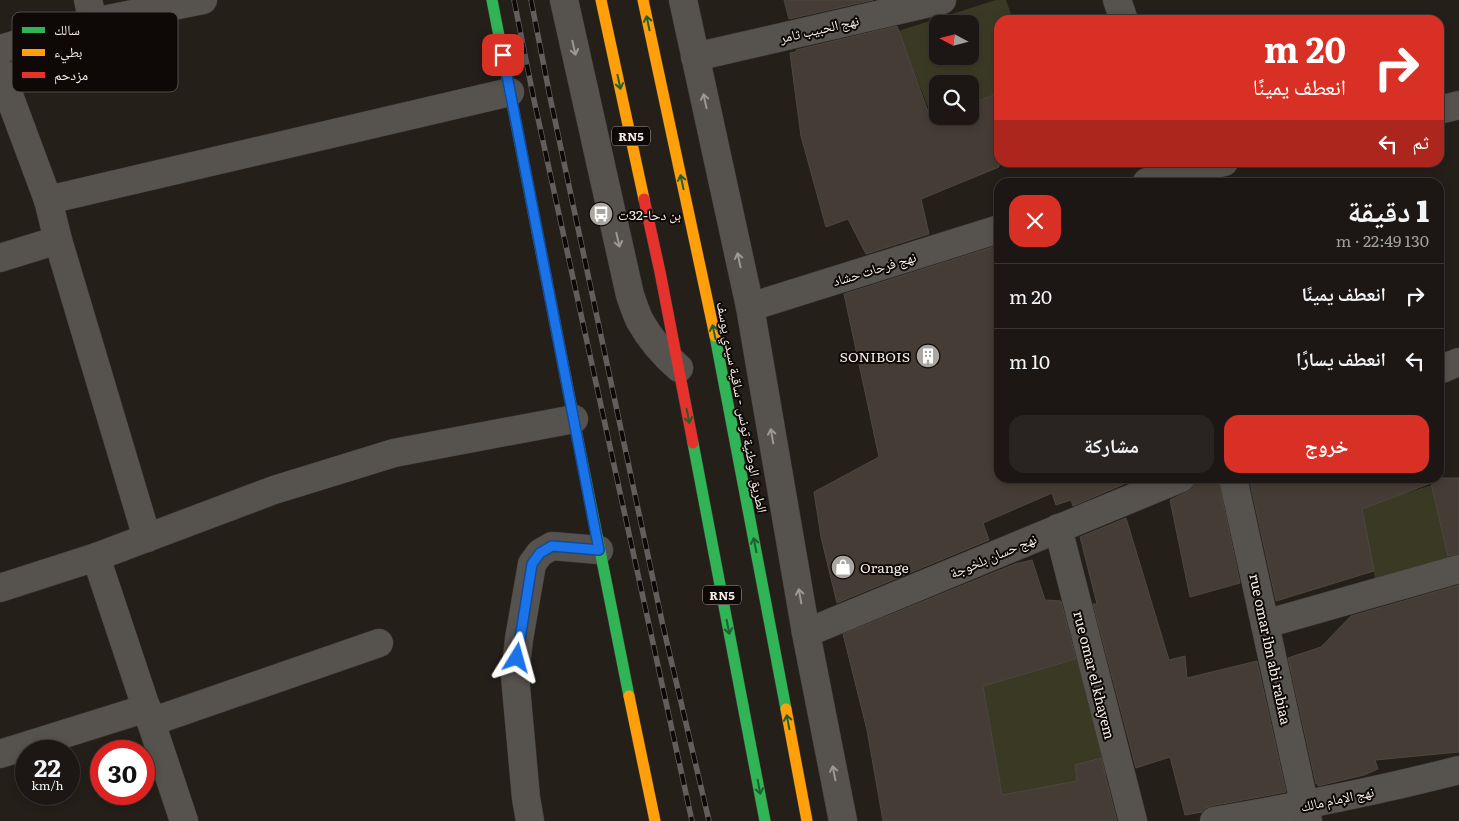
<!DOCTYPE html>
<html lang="ar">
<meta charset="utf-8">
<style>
body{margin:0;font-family:Literata,"Noto Naskh Arabic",serif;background:#292422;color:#f1f3f6;direction:rtl;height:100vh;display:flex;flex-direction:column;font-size:19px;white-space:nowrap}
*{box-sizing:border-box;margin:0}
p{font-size:16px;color:#a09fa0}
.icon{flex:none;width:28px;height:28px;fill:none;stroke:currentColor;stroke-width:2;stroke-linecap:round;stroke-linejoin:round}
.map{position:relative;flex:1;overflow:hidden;direction:ltr}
.sheet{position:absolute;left:994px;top:178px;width:450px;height:305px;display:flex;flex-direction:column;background:#1c1714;border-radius:15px;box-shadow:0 2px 8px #0003,0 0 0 1px #3a3634;direction:rtl}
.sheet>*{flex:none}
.banner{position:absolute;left:994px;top:15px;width:450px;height:152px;border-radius:15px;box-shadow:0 2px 8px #0003,0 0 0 1px #3a3634;direction:rtl;background:#d93025;color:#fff;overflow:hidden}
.needle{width:32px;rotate:277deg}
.fabs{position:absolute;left:929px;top:15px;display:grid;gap:10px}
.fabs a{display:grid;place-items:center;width:50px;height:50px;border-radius:10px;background:#1c1714;box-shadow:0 2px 8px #0003,0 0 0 1px #3a3634;font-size:25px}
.speed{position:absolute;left:15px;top:740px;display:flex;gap:10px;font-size:25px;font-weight:700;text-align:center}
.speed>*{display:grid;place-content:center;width:65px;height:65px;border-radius:50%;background:#1c1714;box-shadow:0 2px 8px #0003,0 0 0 1px #3a3634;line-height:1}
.speed small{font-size:12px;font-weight:400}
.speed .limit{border:8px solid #d22;background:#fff;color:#111}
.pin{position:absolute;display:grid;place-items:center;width:42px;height:42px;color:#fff;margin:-21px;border-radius:10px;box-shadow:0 2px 8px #0006}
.me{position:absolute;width:55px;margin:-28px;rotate:8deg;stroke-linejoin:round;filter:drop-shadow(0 0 4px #0008)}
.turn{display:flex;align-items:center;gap:18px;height:105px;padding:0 15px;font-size:22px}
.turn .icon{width:65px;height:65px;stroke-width:2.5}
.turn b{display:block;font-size:35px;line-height:42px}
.then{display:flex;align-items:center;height:48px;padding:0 15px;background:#0003;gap:10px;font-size:19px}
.round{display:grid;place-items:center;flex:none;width:52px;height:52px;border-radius:15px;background:#292422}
.summary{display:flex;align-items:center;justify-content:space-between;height:85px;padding:0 15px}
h1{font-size:30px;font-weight:800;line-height:38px}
.cta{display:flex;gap:10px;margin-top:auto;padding:10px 15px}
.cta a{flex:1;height:58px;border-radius:15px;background:#d93025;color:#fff;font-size:20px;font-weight:800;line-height:58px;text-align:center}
.cta a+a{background:#292422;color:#f1f3f6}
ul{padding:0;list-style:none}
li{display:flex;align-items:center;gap:15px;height:65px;padding:0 15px;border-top:1px solid #3a3634}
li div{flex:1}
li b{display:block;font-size:19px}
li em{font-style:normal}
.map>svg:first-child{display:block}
.green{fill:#3a3a24;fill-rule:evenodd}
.building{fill:#453c35;stroke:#4c4742}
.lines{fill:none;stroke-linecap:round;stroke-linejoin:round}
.street-casing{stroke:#3f3a37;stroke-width:29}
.fast-casing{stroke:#3f3a37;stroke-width:12}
.slow-casing{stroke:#3f3a37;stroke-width:12}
.jam-casing{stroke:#3f3a37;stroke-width:12}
.street{stroke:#56524e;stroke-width:28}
.fast{stroke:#30b455;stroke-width:11}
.slow{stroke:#ff9f0a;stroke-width:11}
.jam{stroke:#e5322d;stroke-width:11}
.rail-casing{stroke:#625e5b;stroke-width:5.5}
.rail{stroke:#0e0906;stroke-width:4;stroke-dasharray:11;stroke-linecap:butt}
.oneway{stroke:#1f5e2e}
.oneway2{stroke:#9e9893}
.route-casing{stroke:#114b97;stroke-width:12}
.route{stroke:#1a73e8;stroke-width:9}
.labels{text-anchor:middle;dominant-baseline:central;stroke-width:4;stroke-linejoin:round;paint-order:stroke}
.shield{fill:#0e0906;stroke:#b0a9a4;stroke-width:1}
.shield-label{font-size:12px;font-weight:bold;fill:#f5eee8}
.street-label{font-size:14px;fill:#f5eee8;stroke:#0e0906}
.poi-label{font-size:14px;fill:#f5eee8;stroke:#0e0906;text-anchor:start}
.key{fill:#0e0906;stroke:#534e4a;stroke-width:1}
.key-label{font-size:14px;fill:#f5eee8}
</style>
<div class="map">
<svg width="1459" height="821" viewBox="0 0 1459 821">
<rect width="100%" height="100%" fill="#251f1a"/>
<!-- green -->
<g class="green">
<path d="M996 0H1006L1013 20H999V93L970 104V84H938L937 115 932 117 898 31ZM938 24H970V56H938Z"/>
<path d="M1432 485 1450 562 1376 584 1362 509 1402 494Z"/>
<path d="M1084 657 1108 775H1096L1075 765 1077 785 1034 789 1002 795 983 686Z"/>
</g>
<!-- building -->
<g class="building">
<path d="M784 0H873L789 19Z"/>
<path d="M897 26 930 117 938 115V116H970V104L999 93V167L921 199 929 234 866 254 848 219 826 227 801 136 790 53 796 52V50Z"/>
<path d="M999 245V478H1123L1124 484 1073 506 1071 500 1056 505 1052 493 983 523 989 540 837 603 821 537 814 492 879 457 844 294Z"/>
<path d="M1196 478H1218L1240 583 1190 597 1170 500 1187 492 1193 488Z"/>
<path d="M1249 478H1459V554L1448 556 1431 483 1362 509 1374 571 1276 601Z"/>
<path d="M1126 518 1169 660 1185 656 1187 678 1257 661 1286 792 1211 806 1204 809 1202 812 1185 815 1170 757 1136 768 1093 604H1097L1080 537Z"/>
<path d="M1032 560 1045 600 1061 601 1076 659 983 686 1002 795 1077 781 1075 765 1101 758 1117 821H883L867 730 843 634 1015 564Z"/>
<path d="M1459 585V752L1375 760 1378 769 1364 775 1318 786V784H1316L1288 658 1321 647 1351 616Z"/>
</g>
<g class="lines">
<!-- street casing -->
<g class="street-casing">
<g id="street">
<path d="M88 0 93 22"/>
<path d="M564 0 630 295C633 304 636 313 640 321 650 339 664 355 679 368"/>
<path d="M683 0 750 307 806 633 843 821"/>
<path d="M1117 0 1124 20"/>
<path d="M0 49 93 22 203 0"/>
<path d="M695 57 942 0"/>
<path d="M0 71 48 200 58 240 147 538"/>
<path d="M1439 110 1459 105"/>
<path d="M1147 182 1176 174 1224 162"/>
<path d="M48 200 510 92"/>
<path d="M0 258 58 240"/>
<path d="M750 307 999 229"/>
<path d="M1439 370 1459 362"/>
<path d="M1233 478 1308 821"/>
<path d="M1058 528 1133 821"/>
<path d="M96 557 184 821"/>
<path d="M0 588 96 557 274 490 394 453 574 419"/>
<path d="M1265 624 1459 569"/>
<path d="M806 633 1181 478"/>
<path d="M151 722 379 643"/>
<path d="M0 754 147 708"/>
<path d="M530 821 526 798 515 676 519 639 532 564 540 553 552 546 599 550"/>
<path d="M1214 821C1296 807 1378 791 1459 770"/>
</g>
</g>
<!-- fast casing -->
<g class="fast-casing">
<g id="fast">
<path d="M492 0 537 231"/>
<path d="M715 336 786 709"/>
<path d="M574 420 629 696"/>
<path d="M693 443 765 821"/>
</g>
</g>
<!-- slow casing -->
<g class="slow-casing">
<g id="slow">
<path d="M601 0 644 199"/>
<path d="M643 0 715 336"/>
<path d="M537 231 574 420"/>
<path d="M629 696 655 821"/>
<path d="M786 709 807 821"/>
</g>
</g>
<!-- jam casing -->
<g class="jam-casing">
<path id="jam" d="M644 199 660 272 693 443"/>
</g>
<!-- street -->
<use href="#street" class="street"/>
<!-- fast -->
<use href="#fast" class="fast"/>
<!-- slow -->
<use href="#slow" class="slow"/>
<!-- jam -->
<use href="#jam" class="jam"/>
<!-- rail casing -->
<g class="rail-casing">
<g id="rail">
<path d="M514 0 534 100 692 821"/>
<path d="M531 0 550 97 663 626 709 821"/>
</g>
</g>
<!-- rail -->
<use href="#rail" class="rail"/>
</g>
<!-- one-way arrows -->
<defs><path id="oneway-shaft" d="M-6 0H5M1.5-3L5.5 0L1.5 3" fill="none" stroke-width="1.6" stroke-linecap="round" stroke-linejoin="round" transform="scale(1.25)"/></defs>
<g class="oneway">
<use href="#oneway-shaft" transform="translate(648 23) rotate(-102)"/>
<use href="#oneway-shaft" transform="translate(619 82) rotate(78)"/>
<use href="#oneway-shaft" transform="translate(682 182) rotate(-102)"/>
<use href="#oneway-shaft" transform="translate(714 332) rotate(-102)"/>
<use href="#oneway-shaft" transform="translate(688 416) rotate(79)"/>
<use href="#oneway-shaft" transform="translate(755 545) rotate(-101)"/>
<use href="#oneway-shaft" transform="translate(728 627) rotate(79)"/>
<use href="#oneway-shaft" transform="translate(788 722) rotate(-101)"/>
<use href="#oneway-shaft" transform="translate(759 787) rotate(79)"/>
</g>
<g class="oneway2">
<use href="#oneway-shaft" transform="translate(574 48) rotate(77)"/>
<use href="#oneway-shaft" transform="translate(705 101) rotate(-102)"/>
<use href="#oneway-shaft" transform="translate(618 240) rotate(77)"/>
<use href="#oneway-shaft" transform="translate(739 260) rotate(-102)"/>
<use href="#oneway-shaft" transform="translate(772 436) rotate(-100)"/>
<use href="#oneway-shaft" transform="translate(800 596) rotate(-100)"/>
<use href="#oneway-shaft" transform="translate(834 773) rotate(-101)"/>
</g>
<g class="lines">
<!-- route casing -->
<g class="route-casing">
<path id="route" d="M503 55 599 550 552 546 540 553 532 564 517 658"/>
</g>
<!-- route -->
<use href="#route" class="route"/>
</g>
<!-- icons -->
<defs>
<g id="bus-disc" transform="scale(1.25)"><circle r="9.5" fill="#aca6a0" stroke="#0e0906"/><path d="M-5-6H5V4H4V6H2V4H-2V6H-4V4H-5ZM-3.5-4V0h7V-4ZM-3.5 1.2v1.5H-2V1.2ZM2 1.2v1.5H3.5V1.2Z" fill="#fff"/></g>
<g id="building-disc" transform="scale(1.25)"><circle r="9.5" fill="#aca6a0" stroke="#0e0906"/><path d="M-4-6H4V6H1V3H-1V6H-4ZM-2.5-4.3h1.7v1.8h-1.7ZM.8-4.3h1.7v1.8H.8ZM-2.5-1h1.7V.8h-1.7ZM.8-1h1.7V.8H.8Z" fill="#fff"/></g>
<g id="shop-disc" transform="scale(1.25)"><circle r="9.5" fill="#aca6a0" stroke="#0e0906"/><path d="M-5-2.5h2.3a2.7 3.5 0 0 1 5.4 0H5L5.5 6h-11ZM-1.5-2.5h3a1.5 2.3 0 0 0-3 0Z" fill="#fff"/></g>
</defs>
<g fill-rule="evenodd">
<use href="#bus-disc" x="601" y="214"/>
<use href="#building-disc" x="928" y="356"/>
<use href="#shop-disc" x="843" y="567"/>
</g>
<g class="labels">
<!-- shield labels -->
<g class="shield">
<rect x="612" y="126.5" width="38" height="19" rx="4"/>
<rect x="703" y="585.5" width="38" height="19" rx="4"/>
</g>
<g class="shield-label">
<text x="631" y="136">RN5</text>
<text x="722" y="595">RN5</text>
</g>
<!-- street labels -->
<g class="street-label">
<text transform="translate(819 28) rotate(-13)">نهج الحبيب ثامر</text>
<text transform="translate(874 268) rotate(-17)">نهج فرحات حشاد</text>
<text transform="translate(743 407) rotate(79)">الطريق الوطنية تونس - ساقية سيدي يوسف</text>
<text transform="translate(993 555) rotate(-23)">نهج حسان بلخوجة</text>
<text transform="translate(1271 649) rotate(78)">rue omar ibn abi rabiaa</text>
<text transform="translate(1095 675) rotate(76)">rue omar el khayem</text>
<text transform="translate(1337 798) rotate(-12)">نهج الإمام مالك</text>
</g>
<!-- poi labels -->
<g class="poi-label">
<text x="618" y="214">بن دحا-32ت</text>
<text x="910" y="356" text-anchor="end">SONIBOIS</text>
<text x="860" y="567">Orange</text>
</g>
</g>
<!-- legend -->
<rect x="12" y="12" width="166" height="80" rx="8" class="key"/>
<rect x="22" y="27" width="23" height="6" fill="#30b455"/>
<rect x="22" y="49" width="23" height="7" fill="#ff9f0a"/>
<rect x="22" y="72" width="23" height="6" fill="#e5322d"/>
<g class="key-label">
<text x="54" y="35">سالك</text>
<text x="54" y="57">بطيء</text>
<text x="54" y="80">مزدحم</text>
</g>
</svg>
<div class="fabs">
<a><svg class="needle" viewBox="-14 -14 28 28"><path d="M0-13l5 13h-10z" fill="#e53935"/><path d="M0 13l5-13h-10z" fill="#a09fa0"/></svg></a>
<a><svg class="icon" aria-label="search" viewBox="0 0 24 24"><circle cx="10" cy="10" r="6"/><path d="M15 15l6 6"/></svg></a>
</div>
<div class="speed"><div>22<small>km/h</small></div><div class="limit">30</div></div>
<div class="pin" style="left:503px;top:55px;background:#d93025"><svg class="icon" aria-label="arrive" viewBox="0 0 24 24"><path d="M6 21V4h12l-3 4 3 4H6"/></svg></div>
<svg class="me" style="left:517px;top:658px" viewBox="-20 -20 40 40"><path d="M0-17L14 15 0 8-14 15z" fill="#1a73e8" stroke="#fff" stroke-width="4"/></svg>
<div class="banner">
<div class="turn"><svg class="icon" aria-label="right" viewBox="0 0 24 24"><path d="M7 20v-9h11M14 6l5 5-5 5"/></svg><div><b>20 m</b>انعطف يمينًا</div></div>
<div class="then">ثم<svg class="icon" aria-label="left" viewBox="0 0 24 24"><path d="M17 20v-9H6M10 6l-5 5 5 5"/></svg></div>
</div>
<section class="sheet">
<div class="summary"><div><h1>1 دقيقة</h1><p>130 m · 22:49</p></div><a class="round" style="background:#d93025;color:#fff"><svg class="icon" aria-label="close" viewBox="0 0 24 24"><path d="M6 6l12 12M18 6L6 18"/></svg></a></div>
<ul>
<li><svg class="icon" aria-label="right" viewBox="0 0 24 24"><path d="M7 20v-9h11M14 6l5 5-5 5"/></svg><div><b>انعطف يمينًا</b></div><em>20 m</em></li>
<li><svg class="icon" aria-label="left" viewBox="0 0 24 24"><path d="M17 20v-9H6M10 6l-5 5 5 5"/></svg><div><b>انعطف يسارًا</b></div><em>10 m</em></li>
</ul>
<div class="cta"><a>خروج</a><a>مشاركة</a></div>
</section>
</div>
